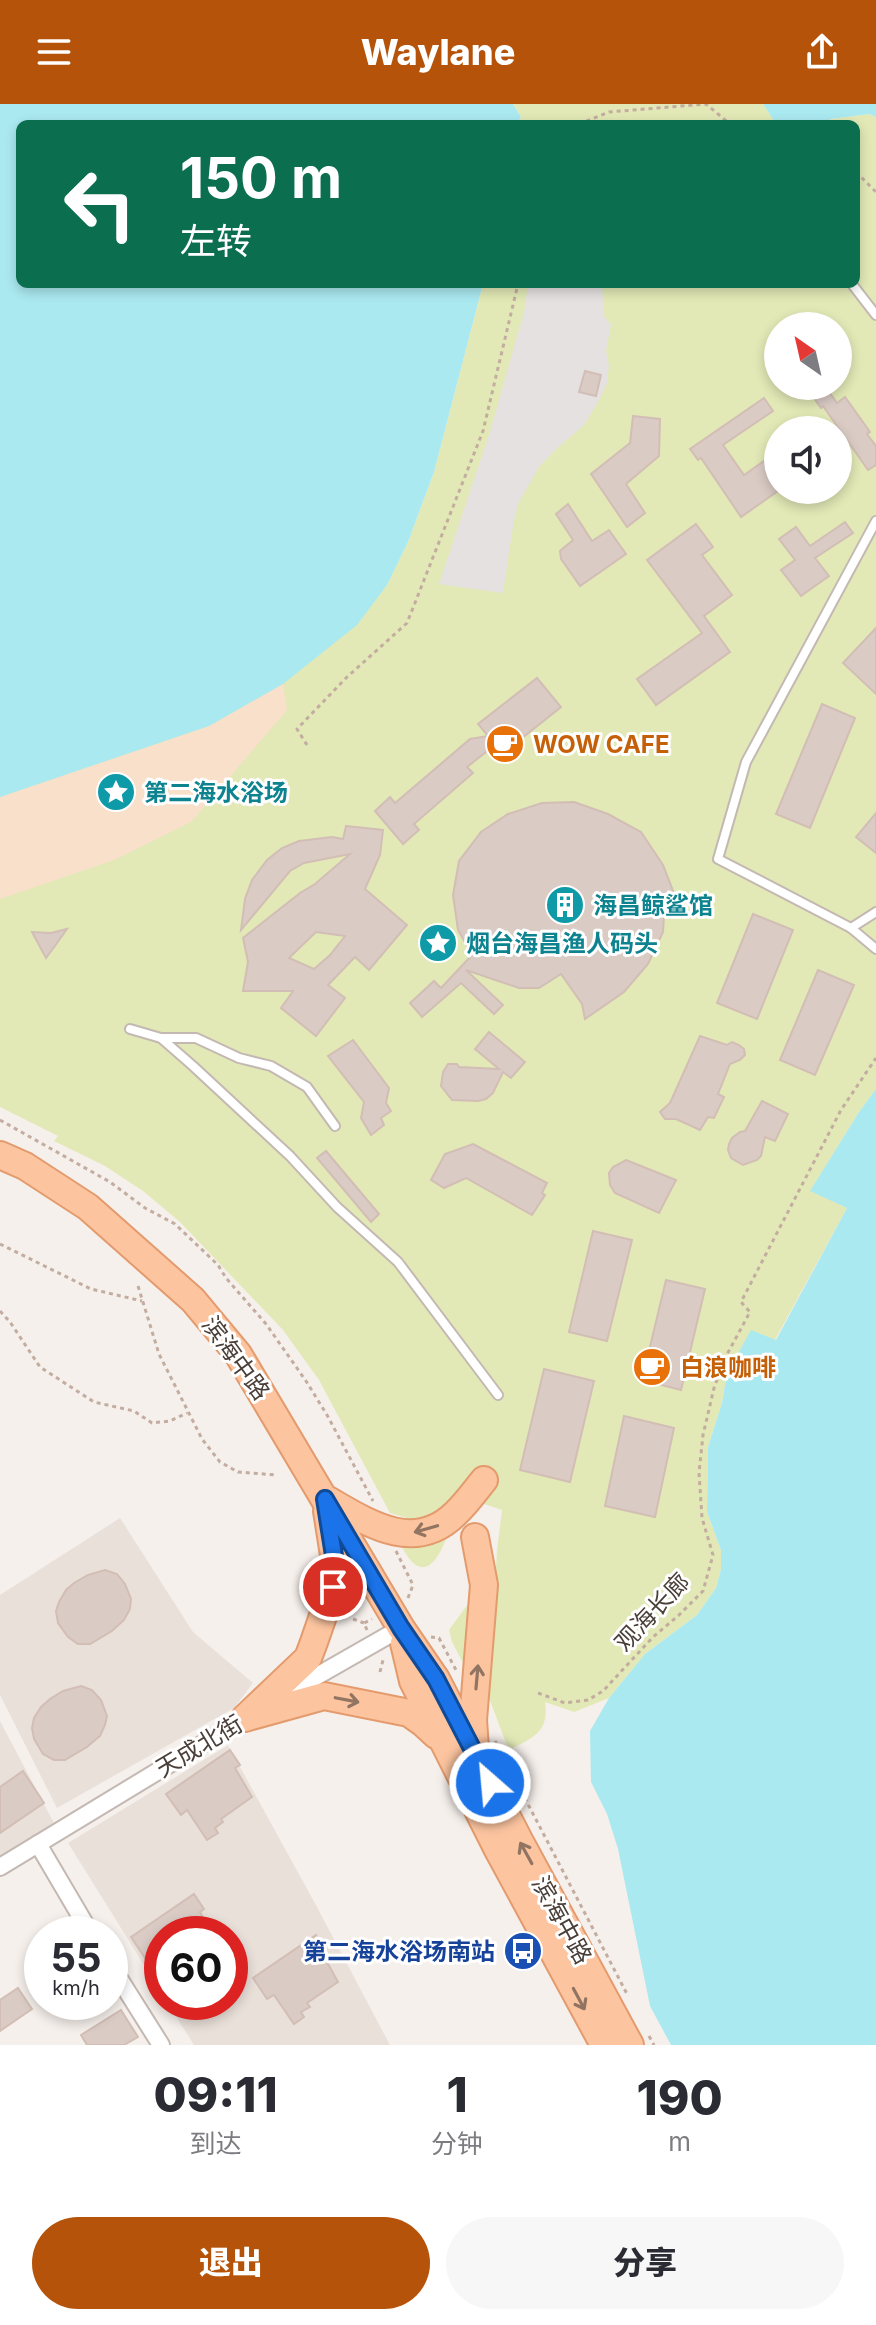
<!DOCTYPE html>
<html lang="zh">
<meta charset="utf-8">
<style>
body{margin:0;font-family:Inter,"Noto Sans SC",sans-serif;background:#f7f7f7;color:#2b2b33;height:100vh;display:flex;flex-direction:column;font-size:30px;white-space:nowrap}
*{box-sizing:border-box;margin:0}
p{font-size:26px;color:#7c7c81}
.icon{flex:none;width:44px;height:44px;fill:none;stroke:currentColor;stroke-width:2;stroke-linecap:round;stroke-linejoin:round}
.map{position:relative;height:1941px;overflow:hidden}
.side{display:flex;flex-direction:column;background:#fff;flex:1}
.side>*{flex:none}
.banner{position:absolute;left:16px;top:16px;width:844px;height:168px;border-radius:12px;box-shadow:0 4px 12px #0003;background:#0b6e4f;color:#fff;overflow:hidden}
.needle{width:52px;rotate:326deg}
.buttons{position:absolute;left:764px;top:208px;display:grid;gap:16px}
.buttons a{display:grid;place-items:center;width:88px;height:88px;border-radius:50%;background:#fff;box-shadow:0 4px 12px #0003;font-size:40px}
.speed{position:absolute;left:24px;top:1812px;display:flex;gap:16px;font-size:40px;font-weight:700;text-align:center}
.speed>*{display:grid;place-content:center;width:104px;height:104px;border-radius:50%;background:#fff;box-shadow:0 4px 12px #0003;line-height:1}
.speed small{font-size:20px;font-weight:400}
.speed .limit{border:12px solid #d22;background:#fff;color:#111}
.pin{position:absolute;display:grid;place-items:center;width:68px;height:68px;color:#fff;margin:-34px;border:4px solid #fff;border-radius:50%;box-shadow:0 2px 8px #0007}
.me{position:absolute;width:88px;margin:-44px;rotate:333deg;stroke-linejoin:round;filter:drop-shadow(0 0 6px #0008)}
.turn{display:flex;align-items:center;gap:28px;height:168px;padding:0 32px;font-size:36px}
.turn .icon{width:104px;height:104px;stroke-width:2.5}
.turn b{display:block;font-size:56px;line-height:68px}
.eta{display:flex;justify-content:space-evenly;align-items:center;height:136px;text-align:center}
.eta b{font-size:48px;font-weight:800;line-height:56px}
.primary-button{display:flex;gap:16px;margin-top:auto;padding:16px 32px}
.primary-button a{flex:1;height:92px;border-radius:48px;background:#b45309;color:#fff;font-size:32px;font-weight:800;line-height:92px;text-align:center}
.primary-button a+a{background:#f7f7f7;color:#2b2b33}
header{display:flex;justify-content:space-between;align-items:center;height:104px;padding:0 32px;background:#b45309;color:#fff;font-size:36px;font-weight:800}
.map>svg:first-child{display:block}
.residential{fill:#eae0da}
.green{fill:#e2e9b6;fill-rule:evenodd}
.sand{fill:#f8e0ca}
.parking{fill:#e5e1e0}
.water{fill:#abe9f0}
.building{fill:#dacbc5;stroke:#d2beb5;stroke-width:2;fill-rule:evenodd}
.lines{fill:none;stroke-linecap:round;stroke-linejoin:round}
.lane-casing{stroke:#c4b8b2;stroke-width:12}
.street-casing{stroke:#c4b8b2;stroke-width:20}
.primary-casing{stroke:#e39b6d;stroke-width:30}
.path{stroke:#c3aca0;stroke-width:3;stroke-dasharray:4 4;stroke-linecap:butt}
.lane{stroke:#fff;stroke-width:8}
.street{stroke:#fff;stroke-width:16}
.primary{stroke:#fcc49f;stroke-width:26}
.oneway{stroke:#917462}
.route-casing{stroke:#114b97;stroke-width:20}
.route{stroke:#1a73e8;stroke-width:14}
.labels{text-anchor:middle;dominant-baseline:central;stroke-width:6;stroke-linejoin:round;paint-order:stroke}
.food-label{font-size:24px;font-weight:bold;fill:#c56008;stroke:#fff;text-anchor:start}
.culture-label{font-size:24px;font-weight:bold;fill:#0d838f;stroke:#fff;text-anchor:start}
.street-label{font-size:24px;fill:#4a3f39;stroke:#fff}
.transit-label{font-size:24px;font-weight:bold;fill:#164399;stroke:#fff;text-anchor:end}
</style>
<header><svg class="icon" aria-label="menu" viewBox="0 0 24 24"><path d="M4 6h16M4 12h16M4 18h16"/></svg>Waylane<svg class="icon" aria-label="share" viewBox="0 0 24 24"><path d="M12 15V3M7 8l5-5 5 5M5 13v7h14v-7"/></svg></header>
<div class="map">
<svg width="876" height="1941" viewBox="0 0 876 1941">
<rect width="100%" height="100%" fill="#f6f0ec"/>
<!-- residential -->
<g class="residential">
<path d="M120 1414 193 1528 253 1579 234 1604 57 1704 0 1591V1491Z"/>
<path d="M0 1617 54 1719 0 1751Z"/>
<path d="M228 1641 317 1803 390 1941H194L167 1898H230V1830H162V1890L68 1739Z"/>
</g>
<!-- green -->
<g class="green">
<path d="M513 0H763L774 17 783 20H517L521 13Z"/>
<path d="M869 10 876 13V985L859 1008 811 1086 847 1104 775 1236 727 1269 722 1299 708 1343 707 1408 721 1446V1465L716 1484 697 1511 645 1550 609 1594 574 1608 545 1598C549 1628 534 1633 511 1645L506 1639 489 1594 497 1446 502 1406 457 1391 430 1411 410 1415 390 1409 319 1276 283 1226 180 1118 143 1087 105 1062 54 1037 58 1032 0 1003V693L387 481 408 438 434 368 483 180H856V20H820L831 15ZM778 222H838V282H778ZM778 326H838V386H778Z"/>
<path d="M448 1430C435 1466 418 1479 399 1437Z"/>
<path d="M476 1489 469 1570 452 1538 449 1526Z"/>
</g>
<!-- sand -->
<path class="sand" d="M283 580 287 606 191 718 114 756 0 795V693L209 622Z"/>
<!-- parking -->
<path class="parking" d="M528 180H602L604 212 611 221 606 247 609 261 607 279 598 298 584 321 554 347 539 363 518 400 513 422 503 489 439 480 490 328 524 208Z"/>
<!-- water -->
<g class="water">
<path d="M0 0H513L521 13 517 20H20V180H483L434 368 408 438 387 481 357 521 283 580 209 622 0 693Z"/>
<path d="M763 0H876V13L869 10 831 15 820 20H783L774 17Z"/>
<path d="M876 985V1941H671L650 1902 618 1745 607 1710 591 1678 590 1627 609 1594 645 1550 697 1511 716 1484 721 1465V1446L707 1408 708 1343 722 1299 727 1269 751 1226 776 1236 847 1104 810 1087 859 1008Z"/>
</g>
<!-- building -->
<g class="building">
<path d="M585 267 601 271 596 292 579 288Z"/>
<path d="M805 282H825L837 299 845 293 870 328 867 330 876 342V361L868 366 823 302 821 304Z"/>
<path d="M764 294 773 307 723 341 744 371 778 347V387L741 413 701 354 698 356 690 345Z"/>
<path d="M633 312 660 315 659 352 626 380 645 409 627 423 591 370 630 339Z"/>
<path d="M568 400 592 437 609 426 626 450 580 482 561 455 560 447 573 436 556 410Z"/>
<path d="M845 418 853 429 815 454 829 472 801 492 781 466 795 456 779 435 796 423 810 442Z"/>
<path d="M696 420 713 443 702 451 732 491 704 512 730 548 656 601 637 575 702 529 647 456Z"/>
<path d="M876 524V590L843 559Z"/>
<path d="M537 574 561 603 502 650 495 641 467 663 473 669 414 720 419 726 403 740 375 707 390 693 395 699 470 635 488 632 478 620Z"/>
<path d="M822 600 855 614 810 724 776 710Z"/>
<path d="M574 698 608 710 641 728 663 761 675 792 677 813 664 810 663 828 648 860 624 888 585 915 582 900 561 870 539 884H519L466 866 503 901 494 910 461 879 422 913 410 899 434 877 441 884 472 851 458 826 453 791 459 757 481 728 508 710 542 699Z"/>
<path d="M876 709V749L856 733Z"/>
<path d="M346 722 383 726 380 751 365 785 407 821 369 866 355 853 328 881 345 894 316 932 281 904 293 887H243L248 858 243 834 300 789 315 780 350 750 304 759 290 767 241 826 245 795 252 776 267 756 282 744 299 737 332 733 343 735ZM316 828 345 832 330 851 314 865 289 854Z"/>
<path d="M753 810 793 826 757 915 717 899Z"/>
<path d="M67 825 52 846 46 854 32 828 51 829Z"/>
<path d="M818 866 854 881 815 971 780 956Z"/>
<path d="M489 928 525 958 511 974 503 968 493 989 486 995 478 997 452 996 441 982 443 968 448 960H457L459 963 499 965 475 945Z"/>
<path d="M700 932 727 941 732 938 739 941 744 945 745 951 740 956 730 960 718 990 724 993 714 1014 708 1013 700 1026 676 1015H665L660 1008 670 999Z"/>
<path d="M353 936 389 984 386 999 391 1007 381 1014 384 1021 371 1031 361 1014 364 998 328 952Z"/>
<path d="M762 997 788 1010 775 1037 765 1033 761 1052 757 1056 743 1061 731 1054 728 1046 729 1040 732 1034 740 1028 745 1027Z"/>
<path d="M473 1040 547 1079 542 1089 545 1091 532 1111 466 1074 444 1084 431 1076 445 1050Z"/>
<path d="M326 1047 379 1110 371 1118 317 1054Z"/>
<path d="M626 1056 676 1076 659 1109 615 1089 610 1081 609 1069 613 1063Z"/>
<path d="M593 1127 632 1136 607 1237 569 1228Z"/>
<path d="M666 1176 705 1185 681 1286 642 1276Z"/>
<path d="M544 1265 594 1277 570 1378 520 1366Z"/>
<path d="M624 1312 674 1324 655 1413 605 1402Z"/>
<path d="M105 1466 117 1470 125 1480 131 1495 130 1505 124 1516 112 1527 90 1540H78L68 1533 58 1519 56 1507 59 1498 66 1486 74 1479 88 1471Z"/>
<path d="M81 1582 92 1586 101 1596 107 1612 105 1621 100 1632 87 1643 65 1656H54L43 1650 34 1635 32 1624 34 1614 41 1603 50 1595 63 1587Z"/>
<path d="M230 1646 240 1661 235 1664 252 1693 221 1715 223 1718 215 1724 218 1729 207 1736 187 1706 181 1711 166 1690Z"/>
<path d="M23 1667 44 1699 0 1729V1683Z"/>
<path d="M194 1790 204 1805 200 1808 212 1830H162V1865L152 1850 145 1854 131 1833Z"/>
<path d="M316 1831 326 1846 322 1849 338 1878 307 1899 310 1903 301 1908 304 1913 294 1920 274 1891 267 1895 253 1874Z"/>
<path d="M18 1884 32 1905 0 1927V1896Z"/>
<path d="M121 1906 138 1933 124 1941H87L81 1931Z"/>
</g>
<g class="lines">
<!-- lane casing -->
<g class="lane-casing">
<g id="lane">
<path d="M852 180 876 211"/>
<path d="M876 417 746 658 718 755 851 824 876 845"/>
<path d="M851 824 876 808"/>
<path d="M130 925 161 934 193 962 290 1052 337 1103 398 1158 498 1291"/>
<path d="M161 934H196L239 954 271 962 307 983 335 1022"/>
</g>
</g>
<!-- street casing -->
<g class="street-casing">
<g id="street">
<path d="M275 1596 401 1524"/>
<path d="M38 1740 91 1830"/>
<path d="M0 1763 252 1610"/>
<path d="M110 1860 161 1941"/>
</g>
</g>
<!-- primary casing -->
<g class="primary-casing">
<g id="primary">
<path d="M0 1051 25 1062 88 1103 193 1196 238 1250 401 1524 436 1575 519 1736 630 1941"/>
<path d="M328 1396C368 1419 414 1450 455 1410 466 1400 475 1387 484 1376"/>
<path d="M404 1539 413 1577 497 1744 604 1941"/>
<path d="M248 1613 324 1592 409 1609 423 1619 436 1631"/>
<path d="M245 1614 308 1554 314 1538 333 1483 336 1464 327 1407"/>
<path d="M475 1644 473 1616 484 1481 475 1433"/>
</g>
</g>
<!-- path -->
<g class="path">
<path d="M579 20 609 8 706 0 730 20"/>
<path d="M856 68 876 88"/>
<path d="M307 641 297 625 346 574 407 519 483 327 518 180"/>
<path d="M0 1016 110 1078 145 1104 175 1120 218 1161 226 1174 266 1220 306 1277 327 1311 373 1397"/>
<path d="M0 1140 91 1185 142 1197"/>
<path d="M138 1182 159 1250 202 1335 220 1358 238 1368 277 1371"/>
<path d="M0 1207 10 1218 40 1263 94 1298 134 1307 152 1319 170 1317 187 1309"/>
<path d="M396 1447 413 1481 408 1494"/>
<path d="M353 1515 364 1519"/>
<path d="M367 1526 364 1519 372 1515"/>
<path d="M431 1533 439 1534 456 1566"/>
<path d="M380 1568 383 1556"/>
<path d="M538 1589 565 1599 588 1596 603 1587 653 1533 679 1511 703 1487 713 1451 702 1414 699 1369 703 1331 714 1284 725 1254 750 1208 741 1198 841 1006 876 954"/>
<path d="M495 1637 627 1890"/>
<path d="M649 1932 654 1941"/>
</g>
<!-- lane -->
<use href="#lane" class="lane"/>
<!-- street -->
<use href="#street" class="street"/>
<!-- primary -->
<use href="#primary" class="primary"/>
</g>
<!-- one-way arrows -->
<defs><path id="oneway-shaft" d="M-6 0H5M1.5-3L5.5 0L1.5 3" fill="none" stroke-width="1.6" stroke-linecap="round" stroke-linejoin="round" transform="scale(2)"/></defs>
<g class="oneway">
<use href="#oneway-shaft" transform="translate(426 1425) rotate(164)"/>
<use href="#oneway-shaft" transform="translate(477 1573) rotate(-85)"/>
<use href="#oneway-shaft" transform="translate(347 1596) rotate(11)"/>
<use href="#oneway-shaft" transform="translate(526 1749) rotate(-119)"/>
<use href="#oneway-shaft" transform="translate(579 1895) rotate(62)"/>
</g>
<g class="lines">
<!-- route casing -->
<g class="route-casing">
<path id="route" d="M333 1483 336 1464 325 1395 401 1524 436 1575 490 1679"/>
</g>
<!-- route -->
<use href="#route" class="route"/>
</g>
<!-- icons -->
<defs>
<g id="cafe-disc" transform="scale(2)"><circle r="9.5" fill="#e8710a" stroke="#fff"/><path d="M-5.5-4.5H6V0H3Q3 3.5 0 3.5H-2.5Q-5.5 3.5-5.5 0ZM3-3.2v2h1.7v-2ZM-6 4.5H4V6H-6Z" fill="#fff"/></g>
<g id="sight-disc" transform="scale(2)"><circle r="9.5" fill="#0f9aa8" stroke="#fff"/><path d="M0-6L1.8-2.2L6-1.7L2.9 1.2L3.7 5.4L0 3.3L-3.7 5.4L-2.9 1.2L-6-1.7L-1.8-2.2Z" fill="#fff"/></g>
<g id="building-disc" transform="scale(2)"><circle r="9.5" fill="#0f9aa8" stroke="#fff"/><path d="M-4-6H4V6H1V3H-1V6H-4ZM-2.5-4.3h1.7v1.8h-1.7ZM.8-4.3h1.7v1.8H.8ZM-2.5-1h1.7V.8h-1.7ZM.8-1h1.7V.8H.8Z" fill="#fff"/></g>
<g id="bus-disc" transform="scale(2)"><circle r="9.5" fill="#1a4fb4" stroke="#fff"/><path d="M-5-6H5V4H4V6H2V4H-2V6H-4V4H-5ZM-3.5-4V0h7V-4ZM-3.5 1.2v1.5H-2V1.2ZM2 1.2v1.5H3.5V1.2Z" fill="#fff"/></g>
</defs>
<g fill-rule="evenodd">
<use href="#cafe-disc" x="505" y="640"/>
<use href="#sight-disc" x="116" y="688"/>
<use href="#building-disc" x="565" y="801"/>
<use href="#sight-disc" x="438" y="839"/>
<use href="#cafe-disc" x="652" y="1263"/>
<use href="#bus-disc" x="523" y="1847"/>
</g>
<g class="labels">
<!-- food labels -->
<g class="food-label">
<text x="533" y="640">WOW CAFE</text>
<text x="680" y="1263">白浪咖啡</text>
</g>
<!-- culture labels -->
<g class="culture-label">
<text x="144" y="688">第二海水浴场</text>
<text x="593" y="801">海昌鲸鲨馆</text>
<text x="466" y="839">烟台海昌渔人码头</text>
</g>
<!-- street labels -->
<g class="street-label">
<text transform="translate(236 1254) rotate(54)">滨海中路</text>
<text transform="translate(652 1508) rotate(-47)">观海长廊</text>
<text transform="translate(199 1642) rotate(-31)">天成北街</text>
<text transform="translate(562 1816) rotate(61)">滨海中路</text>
</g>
<!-- transit labels -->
<g class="transit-label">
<text x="495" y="1847">第二海水浴场南站</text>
</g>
</g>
</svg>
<div class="buttons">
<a><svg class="needle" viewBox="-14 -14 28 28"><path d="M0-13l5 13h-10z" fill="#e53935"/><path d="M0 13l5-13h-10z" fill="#7c7c81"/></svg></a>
<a><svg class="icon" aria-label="sound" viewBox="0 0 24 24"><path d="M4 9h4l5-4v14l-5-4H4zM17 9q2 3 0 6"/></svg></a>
</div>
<div class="speed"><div>55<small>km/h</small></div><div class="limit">60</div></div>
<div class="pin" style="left:333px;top:1483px;background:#d93025"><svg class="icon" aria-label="arrive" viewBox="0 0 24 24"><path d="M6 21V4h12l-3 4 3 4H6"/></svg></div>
<svg class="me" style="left:490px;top:1679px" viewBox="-20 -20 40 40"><circle r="17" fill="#1a73e8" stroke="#fff" stroke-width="3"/><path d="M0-11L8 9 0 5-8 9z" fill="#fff"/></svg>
<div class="banner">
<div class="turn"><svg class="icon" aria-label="left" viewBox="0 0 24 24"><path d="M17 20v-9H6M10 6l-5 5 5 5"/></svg><div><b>150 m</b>左转</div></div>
</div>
</div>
<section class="side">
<div class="eta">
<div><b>09:11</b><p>到达</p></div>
<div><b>1</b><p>分钟</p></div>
<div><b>190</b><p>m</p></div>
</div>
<div class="primary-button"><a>退出</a><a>分享</a></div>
</section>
